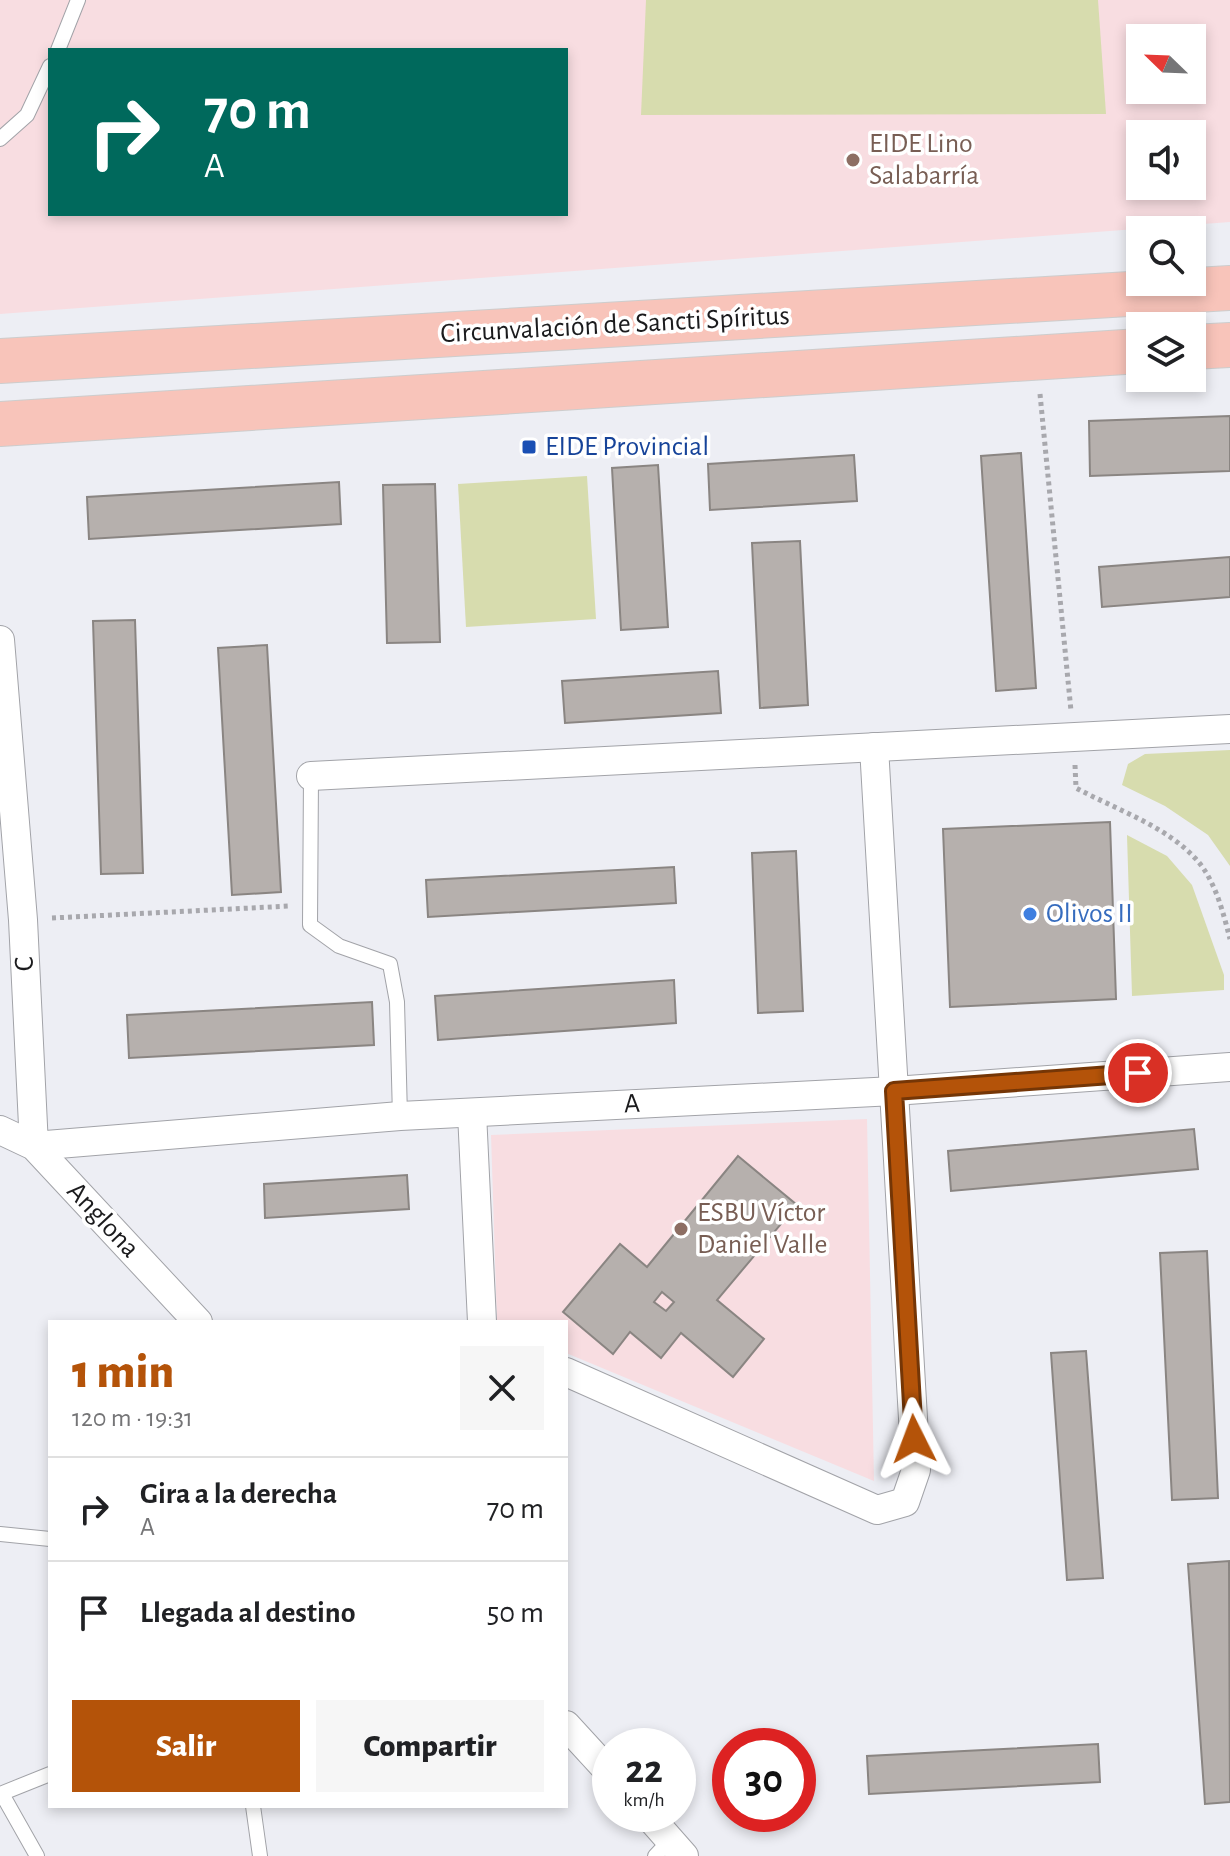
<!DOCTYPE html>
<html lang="es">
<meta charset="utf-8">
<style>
body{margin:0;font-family:"Alegreya Sans",sans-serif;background:#f6f6f6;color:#202124;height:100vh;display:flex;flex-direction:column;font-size:30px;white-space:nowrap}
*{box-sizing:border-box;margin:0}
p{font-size:26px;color:#757577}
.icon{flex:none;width:44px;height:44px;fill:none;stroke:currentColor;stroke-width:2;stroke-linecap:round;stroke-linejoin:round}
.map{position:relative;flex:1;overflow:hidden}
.sheet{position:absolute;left:48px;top:1320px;width:520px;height:488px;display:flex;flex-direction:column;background:#fff;border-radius:0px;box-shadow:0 4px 12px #0003}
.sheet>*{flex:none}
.guide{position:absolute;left:48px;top:48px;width:520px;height:168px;border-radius:0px;box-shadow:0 4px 12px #0003;background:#00695c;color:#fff;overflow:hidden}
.needle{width:52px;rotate:293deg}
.tools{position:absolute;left:1126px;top:24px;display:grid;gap:16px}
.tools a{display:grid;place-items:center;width:80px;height:80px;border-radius:0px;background:#fff;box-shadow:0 4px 12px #0003;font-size:40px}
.speed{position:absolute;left:592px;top:1728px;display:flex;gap:16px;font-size:40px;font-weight:700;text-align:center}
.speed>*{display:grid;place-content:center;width:104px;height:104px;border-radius:50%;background:#fff;box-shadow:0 4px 12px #0003;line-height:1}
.speed small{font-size:20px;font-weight:400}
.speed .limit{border:12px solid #d22;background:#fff;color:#111}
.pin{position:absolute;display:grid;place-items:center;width:68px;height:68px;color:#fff;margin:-34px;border:4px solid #fff;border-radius:50%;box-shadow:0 2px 8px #0007}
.me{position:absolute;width:88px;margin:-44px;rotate:357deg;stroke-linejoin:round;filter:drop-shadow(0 0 6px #0008)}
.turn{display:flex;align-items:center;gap:28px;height:168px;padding:0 24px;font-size:36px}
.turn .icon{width:104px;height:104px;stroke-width:2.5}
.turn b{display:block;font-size:56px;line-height:68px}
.round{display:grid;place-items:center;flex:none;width:84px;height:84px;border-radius:0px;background:#f6f6f6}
.overview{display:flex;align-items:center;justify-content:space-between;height:136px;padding:0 24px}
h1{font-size:48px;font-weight:800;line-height:60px;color:#b45309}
.cta{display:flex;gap:16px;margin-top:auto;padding:16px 24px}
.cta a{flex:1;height:92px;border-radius:0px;background:#b45309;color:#fff;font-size:32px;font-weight:800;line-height:92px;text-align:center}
.cta a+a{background:#f6f6f6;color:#202124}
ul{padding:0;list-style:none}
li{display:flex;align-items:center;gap:24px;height:104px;padding:0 24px;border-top:2px solid #e0e0e0}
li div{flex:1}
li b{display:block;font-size:30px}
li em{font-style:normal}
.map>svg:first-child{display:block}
.education{fill:#f8dde1;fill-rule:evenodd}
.green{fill:#d7dcae}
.building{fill:#b6b0ad;stroke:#8a8582;stroke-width:2;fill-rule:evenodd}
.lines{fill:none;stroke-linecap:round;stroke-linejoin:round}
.service-casing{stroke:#a2a3a8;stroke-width:16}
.minor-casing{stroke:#a2a3a8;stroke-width:30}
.trunk-casing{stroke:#cdcdcd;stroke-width:46}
.path{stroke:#a8a8ad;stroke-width:5;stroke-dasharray:4 4;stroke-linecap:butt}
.service{stroke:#fff;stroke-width:14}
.minor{stroke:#fff;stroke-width:28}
.trunk{stroke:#f8c4ba;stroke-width:44}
.route-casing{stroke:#753606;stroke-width:20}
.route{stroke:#b45309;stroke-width:14}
.education-dot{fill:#8d6e63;stroke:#fff;stroke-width:3}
.transit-dot{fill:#1a4fb4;stroke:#fff;stroke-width:3}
.shop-dot{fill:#3f7fe0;stroke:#fff;stroke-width:3}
.labels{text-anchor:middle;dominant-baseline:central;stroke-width:7;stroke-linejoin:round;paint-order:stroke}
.education-label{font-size:28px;fill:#785e54;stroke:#fff;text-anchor:start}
.street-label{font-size:28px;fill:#1b1b1d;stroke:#fff}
.transit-label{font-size:28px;fill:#164399;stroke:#fff;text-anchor:start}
.shop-label{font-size:28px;fill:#366cbe;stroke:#fff;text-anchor:start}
</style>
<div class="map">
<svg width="1230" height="1856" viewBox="0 0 1230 1856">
<rect width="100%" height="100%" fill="#edeef4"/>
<!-- education -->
<g class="education">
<path d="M0 0H1230V222L0 314ZM1140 38H1192V90H1140ZM50 50H566V214H50ZM1140 134H1192V186H1140Z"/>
<path d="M867 1119 874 1481 566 1353V1322H497L491 1135Z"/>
</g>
<!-- green -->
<g class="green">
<path d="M646 0H1098L1106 114 641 115Z"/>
<path d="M587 476 596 619 466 627 458 484Z"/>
<path d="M1230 750V866L1208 835 1165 806 1122 785 1128 764 1145 754Z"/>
<path d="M1127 835 1167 856 1192 885 1224 975V990L1132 996Z"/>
</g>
<!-- building -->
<g class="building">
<path d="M1230 416V471L1090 476 1089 421Z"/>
<path d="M1021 453 1036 688 996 691 981 456Z"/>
<path d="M854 455 857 501 710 510 708 464Z"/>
<path d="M658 465 668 627 621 630 612 468Z"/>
<path d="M339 482 341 524 89 539 87 497Z"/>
<path d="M435 484 440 642 387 643 383 485Z"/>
<path d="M800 541 808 705 760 708 752 543Z"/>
<path d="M1230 557V597L1102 607 1099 567Z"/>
<path d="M135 620 143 873 101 874 93 621Z"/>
<path d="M267 645 281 892 232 895 218 648Z"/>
<path d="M718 671 721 713 565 723 562 681Z"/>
<path d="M1110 822 1116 999 950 1007 943 829Z"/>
<path d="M796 851 803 1011 758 1013 752 853Z"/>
<path d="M674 867 676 903 428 917 426 880Z"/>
<path d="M674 980 676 1023 438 1040 435 996Z"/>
<path d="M372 1002 374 1045 129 1058 127 1015Z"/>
<path d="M1194 1129 1198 1169 951 1191 948 1151Z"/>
<path d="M738 1156 797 1205 717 1300 764 1339 733 1377 681 1333 661 1358 630 1332 613 1354 563 1312 620 1244 647 1267ZM662 1292 674 1302 666 1311 654 1302Z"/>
<path d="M407 1175 409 1209 265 1218 264 1184Z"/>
<path d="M1207 1251 1218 1498 1172 1500 1160 1253Z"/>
<path d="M1086 1351 1103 1578 1067 1580 1051 1353Z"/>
<path d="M1229 1561 1230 1802 1205 1804 1188 1564Z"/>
<path d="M1098 1744 1100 1782 869 1794 867 1756Z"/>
</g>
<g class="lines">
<!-- service casing -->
<g class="service-casing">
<g id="service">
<path d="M58 50 78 0"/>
<path d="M0 139 27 115 50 66"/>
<path d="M311 776 310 925 339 946 390 964 397 1002 400 1116"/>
<path d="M0 1534 50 1539"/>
<path d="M0 1794 50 1774"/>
<path d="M2 1794 37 1856"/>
<path d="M253 1806 260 1856"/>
<path d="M655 1856 670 1840"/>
</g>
</g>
<!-- minor casing -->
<g class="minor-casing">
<g id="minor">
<path d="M0 640 23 920 34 1146 400 1116 894 1091 1230 1067"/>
<path d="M311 776 1230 729"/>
<path d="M472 1113 482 1322"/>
<path d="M0 1130 34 1146 198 1322"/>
<path d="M566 1372 877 1510 905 1502 916 1470 874 747"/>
<path d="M566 1725 610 1773"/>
<path d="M647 1814 684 1856"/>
</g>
</g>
<!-- trunk casing -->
<g class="trunk-casing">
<g id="trunk">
<path d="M1192 347 1230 345"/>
<path d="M0 361 1230 288"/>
<path d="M0 424 1140 351"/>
</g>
</g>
<!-- path -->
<g class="path">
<path d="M1040 394 1071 711"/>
<path d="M1075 765 1076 788C1115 809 1164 825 1195 858 1215 879 1223 912 1230 939"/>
<path d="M52 918 290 906"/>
</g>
<!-- service -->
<use href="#service" class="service"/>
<!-- minor -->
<use href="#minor" class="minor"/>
<!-- trunk -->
<use href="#trunk" class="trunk"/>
</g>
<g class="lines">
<!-- route casing -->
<g class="route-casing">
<path id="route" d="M914 1439 894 1091 1138 1073"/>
</g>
<!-- route -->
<use href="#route" class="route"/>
</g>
<!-- markers -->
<g class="education-dot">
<circle cx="853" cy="160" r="8"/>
<circle cx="681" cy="1229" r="8"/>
</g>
<rect class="transit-dot" x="521" y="439" width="16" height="16" rx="4"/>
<circle class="shop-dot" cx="1030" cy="914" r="8"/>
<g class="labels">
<!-- education labels -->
<g class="education-label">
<text x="869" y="144">EIDE Lino<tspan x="869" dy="32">Salabarría</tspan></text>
<text x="697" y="1213">ESBU Víctor<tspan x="697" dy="32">Daniel Valle</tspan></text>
</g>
<!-- street labels -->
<g class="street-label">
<text transform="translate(615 325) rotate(-3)">Circunvalación de Sancti Spíritus</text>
<text transform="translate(25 964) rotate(-93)">C</text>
<text transform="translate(632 1104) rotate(-3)">A</text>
<text transform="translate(103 1220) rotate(47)">Anglona</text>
</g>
<!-- transit labels -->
<g class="transit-label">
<text x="545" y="447">EIDE Provincial</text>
</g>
<!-- shop labels -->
<g class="shop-label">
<text x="1046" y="914">Olivos II</text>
</g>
</g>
</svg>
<div class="tools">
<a><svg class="needle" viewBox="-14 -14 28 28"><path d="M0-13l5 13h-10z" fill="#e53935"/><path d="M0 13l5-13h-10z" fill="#757577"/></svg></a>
<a><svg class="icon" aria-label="sound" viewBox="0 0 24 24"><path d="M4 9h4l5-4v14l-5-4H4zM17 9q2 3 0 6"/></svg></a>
<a><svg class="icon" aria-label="search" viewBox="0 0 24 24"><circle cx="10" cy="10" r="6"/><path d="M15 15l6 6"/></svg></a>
<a><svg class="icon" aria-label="layers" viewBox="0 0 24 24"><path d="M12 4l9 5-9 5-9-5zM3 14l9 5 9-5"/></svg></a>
</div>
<div class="speed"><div>22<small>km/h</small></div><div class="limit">30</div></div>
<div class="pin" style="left:1138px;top:1073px;background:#d93025"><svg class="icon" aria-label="arrive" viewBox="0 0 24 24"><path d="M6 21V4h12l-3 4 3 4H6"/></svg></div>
<svg class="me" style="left:914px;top:1439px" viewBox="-20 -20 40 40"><path d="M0-17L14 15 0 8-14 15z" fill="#b45309" stroke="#fff" stroke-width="4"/></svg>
<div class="guide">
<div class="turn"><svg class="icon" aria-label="right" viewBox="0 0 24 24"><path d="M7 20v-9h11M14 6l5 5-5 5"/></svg><div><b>70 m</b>A</div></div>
</div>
<section class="sheet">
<div class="overview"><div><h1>1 min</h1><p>120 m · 19:31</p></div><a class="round"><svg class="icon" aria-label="close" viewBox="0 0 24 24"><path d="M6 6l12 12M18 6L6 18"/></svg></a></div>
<ul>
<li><svg class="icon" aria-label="right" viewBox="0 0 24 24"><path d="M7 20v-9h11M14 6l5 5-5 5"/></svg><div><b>Gira a la derecha</b><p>A</p></div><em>70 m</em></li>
<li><svg class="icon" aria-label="arrive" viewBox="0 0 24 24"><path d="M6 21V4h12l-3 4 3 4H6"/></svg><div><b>Llegada al destino</b></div><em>50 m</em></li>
</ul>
<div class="cta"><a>Salir</a><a>Compartir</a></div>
</section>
</div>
